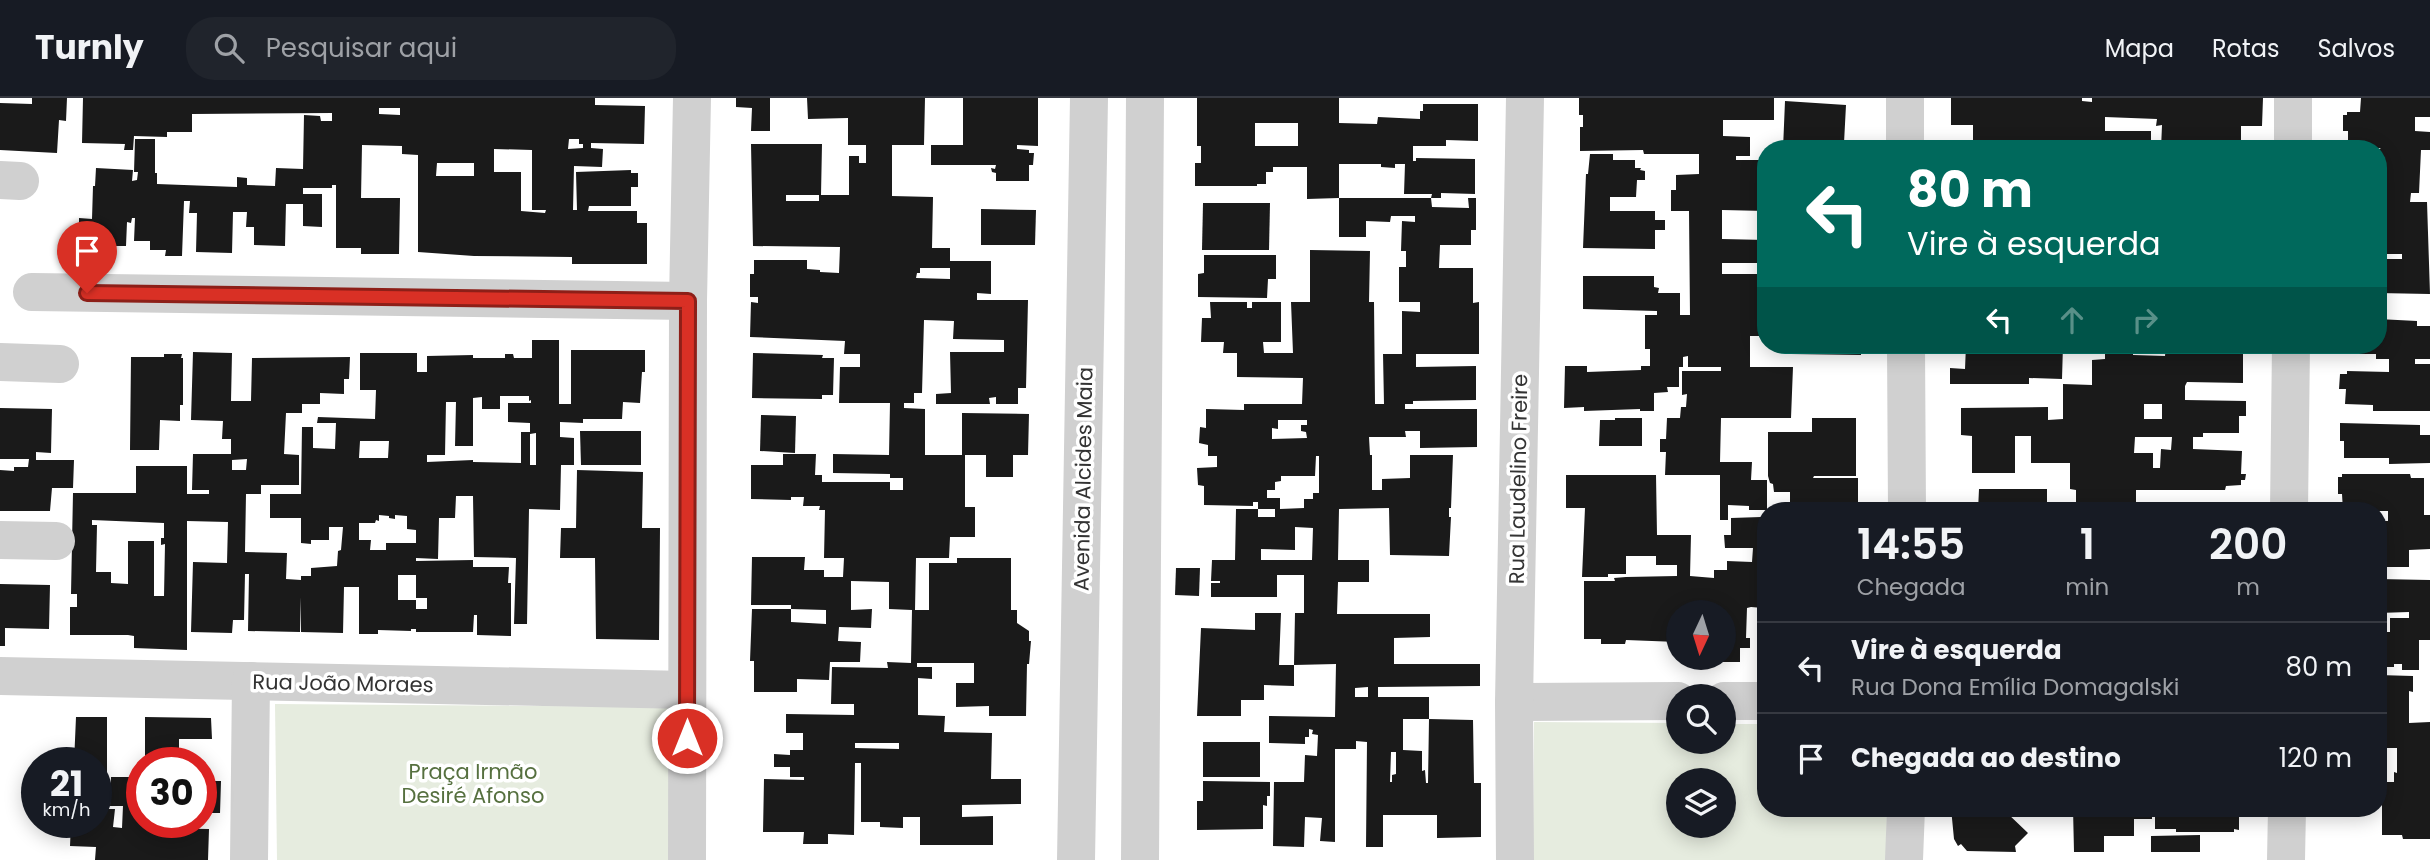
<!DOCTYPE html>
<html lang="pt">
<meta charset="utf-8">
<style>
body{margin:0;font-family:Poppins,sans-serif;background:#20242c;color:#f1f3f6;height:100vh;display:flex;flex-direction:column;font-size:26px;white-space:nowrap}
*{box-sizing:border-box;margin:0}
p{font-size:23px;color:#9ea1a6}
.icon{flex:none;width:38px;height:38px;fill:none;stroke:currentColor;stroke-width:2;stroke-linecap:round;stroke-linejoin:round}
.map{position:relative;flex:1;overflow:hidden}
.details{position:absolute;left:1757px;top:404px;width:630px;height:315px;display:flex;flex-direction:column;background:#171b24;border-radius:28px;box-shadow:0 4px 18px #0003}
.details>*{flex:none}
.top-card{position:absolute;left:1757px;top:42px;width:630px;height:214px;border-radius:28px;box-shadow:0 4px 18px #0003;background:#00695c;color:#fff;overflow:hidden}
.needle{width:46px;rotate:184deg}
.fabs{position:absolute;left:1666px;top:502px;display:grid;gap:14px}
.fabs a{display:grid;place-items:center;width:70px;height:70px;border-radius:50%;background:#171b24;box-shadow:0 4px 18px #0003;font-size:35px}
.speed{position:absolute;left:21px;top:649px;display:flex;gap:14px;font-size:35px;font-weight:700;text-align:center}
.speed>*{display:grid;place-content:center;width:91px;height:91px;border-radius:50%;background:#171b24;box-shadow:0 4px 18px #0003;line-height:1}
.speed small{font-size:18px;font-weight:400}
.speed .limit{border:10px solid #d22;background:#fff;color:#111}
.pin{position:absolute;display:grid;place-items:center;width:60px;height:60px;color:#fff;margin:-72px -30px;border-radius:50% 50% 50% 0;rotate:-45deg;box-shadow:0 0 7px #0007}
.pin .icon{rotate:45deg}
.me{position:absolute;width:77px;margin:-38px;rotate:0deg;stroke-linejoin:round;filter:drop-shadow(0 0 5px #0008)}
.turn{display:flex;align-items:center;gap:24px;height:147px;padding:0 35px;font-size:32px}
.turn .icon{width:91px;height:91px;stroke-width:2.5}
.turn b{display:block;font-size:49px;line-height:60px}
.lanes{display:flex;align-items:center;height:66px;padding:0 35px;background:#0003;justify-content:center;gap:35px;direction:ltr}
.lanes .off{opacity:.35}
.eta{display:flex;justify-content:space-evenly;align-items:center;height:119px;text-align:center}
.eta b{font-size:42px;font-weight:600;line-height:49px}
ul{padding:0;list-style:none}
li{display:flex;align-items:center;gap:21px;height:91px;padding:0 35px;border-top:2px solid #363941}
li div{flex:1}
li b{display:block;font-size:26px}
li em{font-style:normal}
header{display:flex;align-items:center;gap:42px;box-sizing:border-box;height:98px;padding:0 35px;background:#171b24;border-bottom:2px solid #363941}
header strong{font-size:33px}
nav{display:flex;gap:38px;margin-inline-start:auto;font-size:24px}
.search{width:490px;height:63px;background:#20242c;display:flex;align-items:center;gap:18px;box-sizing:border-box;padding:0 24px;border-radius:28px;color:#9ea1a6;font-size:26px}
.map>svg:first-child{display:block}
.green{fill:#e6ecdf;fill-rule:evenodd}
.building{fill:#1a1a1a;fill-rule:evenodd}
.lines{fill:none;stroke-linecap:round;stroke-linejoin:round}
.minor{stroke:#d0d0d0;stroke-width:38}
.route-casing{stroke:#8d1f18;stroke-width:18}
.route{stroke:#d93025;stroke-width:12}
.labels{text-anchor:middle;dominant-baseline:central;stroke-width:7;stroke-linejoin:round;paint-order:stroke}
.street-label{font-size:21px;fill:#333;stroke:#fff}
.park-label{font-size:21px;fill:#56703f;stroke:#fff}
</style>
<header>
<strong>Turnly</strong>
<div class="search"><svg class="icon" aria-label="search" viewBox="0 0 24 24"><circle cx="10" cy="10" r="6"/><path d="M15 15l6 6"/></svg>Pesquisar aqui</div>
<nav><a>Mapa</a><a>Rotas</a><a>Salvos</a></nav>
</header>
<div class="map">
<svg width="2430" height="762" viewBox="0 0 2430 762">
<rect width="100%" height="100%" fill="#fff"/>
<!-- green -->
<g class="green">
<path d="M275 606 670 609V762H277Z"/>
<path d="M1534 624 1678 625V644H1724V626H1766V710L1887 711 1886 762H1533ZM1678 682H1724V728H1678Z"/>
</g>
<!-- building -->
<g class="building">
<path d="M32 0H67L66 23 59 22 57 55 0 52V5L32 6Z"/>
<path d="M83 0H595V7L645 8 644 46 591 45V50L603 51 602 69 574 68 573 112H577L576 74 631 72V75H638V89H631V108H589L588 113H637V125H647V166H572V159L474 158 418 154V57L402 56V48L362 47 361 100H400L399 156H361V150H336V87H332V90H303V96H322V129L303 128V106H286L285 148 254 147V129H246L247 114H233L232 155 196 154 197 115H189L190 103H184L182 158H165L166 152H150V143H134L135 120H132L131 125 127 124 126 148H110V154H94V147H79V120L92 121 93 88H95L96 70 133 72 132 83 137 82 138 74H134L135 41H155V75H157V86L237 89V79L247 80V87L275 88 276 70 303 71 304 17 320 18 321 23H332V15L192 16V34H167V39L134 38 133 52H124L125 46 82 45ZM379 10H400V17L379 16ZM569 41H579V46H583V50L568 51ZM494 51 532 52V112H546L545 115 521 113V74H494ZM437 65H474V78H436Z"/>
<path d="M736 0H770V33H751L752 10 736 9Z"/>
<path d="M807 0H925L924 47H892V98L933 99 932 150H950V163H991V196L977 195V202H1028L1026 290H1018V306H996V299L989 300 990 306H936V296L951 295 950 254H1004V242L953 241 954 223 924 222 922 295H914V305H904V310L925 311V357H962V315L1029 316 1028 357H1013V379H986V357H965V409H975V439H950L949 460H916L915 512H929V465H957V460H1011V512H1017V525L1029 533V543H1031L1029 566H1027L1026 618H989V608L956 609V585H974V565H917V569H932V581L918 580V617L945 618 944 634 992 635 991 681H1021V706L962 707V719L993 718V747H920V719H903V730L880 729V724H861V665H855L854 737 828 736V746H803L804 734H763L764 681 804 682V679H790V669H774V656L790 657V652H803V635H786V616L854 617V606H831L832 569 888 570 887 564 911 565 912 512 889 511V484L851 483V512L872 511 871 530 839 529 838 543 861 544 860 564H830L829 582 797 581V594H754V563H750L752 511H791V524L826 526V512L791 511V507H751L752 459H805L804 472H824V479H843L844 460H824L825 412H819L820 408H803L804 399H791V402L751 401V367H783V356H816L815 377H822V384H890V392H903V380H890V376L833 375V356L889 357 890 305H839L840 269H860V256H844L845 243 750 239 751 204 758 205V199H750V176H754V162H807V171L820 172V174L839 175 840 149 753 148 751 46H822L821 97H786V103H819V97H849V58H859V65H866V47H848V20L808 21ZM920 170H950V181L916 180 917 175H920ZM855 645H899V651L855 650Z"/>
<path d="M963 0H1038V48L1017 47V51L1029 52V55H1034L1033 67H1029V83H996V75L992 74 991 70 995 71 996 67H931V47H963Z"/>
<path d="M1197 0H1339V25L1377 26 1378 19 1420 21V13H1423V6H1478V43L1446 42V48H1413V63H1416V60L1475 61V96L1441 95V100H1431L1432 109 1469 110 1468 100H1476V132H1471V147H1440L1439 170H1473V205L1479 204V256H1416V269L1476 268V302L1413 303V306H1405V311H1477V349L1420 350V333H1405L1406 339H1369L1370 357H1372V392H1382V381L1410 380V357H1453L1451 410H1449V419H1451L1449 458 1390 457 1389 410 1339 411 1338 462H1369V484H1338L1337 516H1430V539L1394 540V566H1480V588L1378 589V599H1429V621H1403V652L1422 653V673L1425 672 1426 685H1428L1429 621 1473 622 1474 685H1481V739L1437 740V717H1383V749H1366L1367 644 1356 643V651H1335V744L1320 743 1322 720 1305 719 1304 749 1273 748 1274 684H1304L1305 657 1317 658 1318 637 1312 636 1313 632 1309 631V639H1305V646L1269 645V618L1335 619 1336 566 1294 567 1295 515H1304V477H1277V499H1211V485H1220V483H1211L1212 462H1235L1236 411H1258V419H1275V411H1258V404H1253V408L1204 407V388L1198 387 1197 370 1217 369V358H1208V347L1199 345 1200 329 1206 330V311L1244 312V306H1302L1303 280 1237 279V255H1223L1224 244H1201L1202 220H1211L1210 204H1247V210H1252V204H1281V244H1263L1264 255H1293L1291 204H1310V152L1370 153 1369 204H1374L1375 306H1384L1383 256H1402V213L1420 214V204H1399V169H1406V153H1401L1402 123 1415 124V118H1391L1390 124 1366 123V139H1339V100H1431L1432 96H1404L1405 66H1395V70L1381 69V66H1339V100L1307 101V69H1273V74H1266V86H1257V88H1195V65H1201V48H1197ZM1255 25H1298V48H1255ZM1278 322H1307V327H1301V333L1306 334 1307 340 1272 341V330L1278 331ZM1316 358H1319V395H1313V401H1304V410L1280 411V400H1267V392H1275V384L1281 383V378H1315ZM1295 429 1313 430 1312 462H1261V451L1295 452ZM1368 589V599H1355V590ZM1391 654H1396V676L1392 677V684H1390Z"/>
<path d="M1579 0H1774V22H1723V38L1750 39V58H1736V62H1766V113L1722 112V141L1766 142V165H1722V176H1766L1764 238H1750V269H1793L1791 320H1721L1720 364H1752L1751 382H1767V412H1749V408L1728 407V422H1720V377H1665L1666 354H1660V341H1666L1667 320H1680L1681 309H1686L1687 296 1682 297V273H1721V269H1688V258L1683 259V269H1679V289H1667L1668 294 1654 295V313H1640V311L1584 313V309L1564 310 1565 268H1587V274L1641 272V268H1650V251H1645V217H1657V213L1583 211V178H1654V189L1659 190 1658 195H1680V217H1690L1689 113H1671V92H1676V77L1699 76V56H1644L1643 52 1580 53V29H1583V17H1579Z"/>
<path d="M1951 0H2082V3L2092 4V0H2263L2262 28H2241V51H2161L2162 27 2156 28 2157 21 2105 19V33H2151V51H2070V44H2059V51H1973V27H1951Z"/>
<path d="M2361 0H2430V19H2415V33L2430 34V52H2421L2419 95H2411L2410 104H2427L2430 196 2378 195V161H2402V156H2378V116H2384V104H2378V52L2381 50H2348V33H2343V17H2347V14H2360Z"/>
<path d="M1785 3 1846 7 1844 45 1838 44V51H1783Z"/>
<path d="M1590 56H1613V62H1635V70H1641L1640 72 1645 73V82H1637L1636 99H1610V113H1655V122H1665V132H1655V151L1583 150 1586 76H1588Z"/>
<path d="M1203 105H1270L1269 152H1202Z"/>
<path d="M981 111 1036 112 1035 147H981Z"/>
<path d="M1204 157H1276V181H1268L1267 200 1198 199V176L1204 175Z"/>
<path d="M2378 221 2417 223V228H2430V261H2415V266H2430V313H2373V307L2345 306 2346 291H2339L2340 276H2347V273L2389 274V261H2376V256H2345V247H2378Z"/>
<path d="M532 242H559V306H571V252H645V274H642L640 305 623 304 622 321H583V325L560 324V339L574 340V367H561L560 412 529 411 527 526H514L516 460 474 459 473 398H456L455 420H439L438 461 416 460V463L473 462V469H509L508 485H511V538L477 537V517H474L473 534H416V531H411V533L378 532V536H359V489H344L343 535 301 534V499L300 534 248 533 249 476H245L244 522H233L232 535 191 534 193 464 227 465 228 424 187 423V552L134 550V538L128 537H70V509H77V496H71L73 395H136V368H187V396H209V392H192L193 356H231V341H222L223 323 191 322 193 254 232 255 231 303H251L252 260 350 259 349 281H344V296L320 295V306H302V315H286L284 356 299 357V387H261V396H246L245 454 287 455 286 481 301 482V478H311V470L337 468 338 453 341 452 343 429H329V442H311V446L301 445V420H270V396H301L302 329H313V350L335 351 336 325H317L318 319 375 321 376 292H360V255H417V274H427V258L473 257V260H505V256H513L514 260H532ZM500 298H529V303L531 302V305H508V324L530 325V336L536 335V367H530V334H521V365L473 364V362L427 364V357H445L446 304H456L455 348H473V300L482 299V311H500ZM360 343H389L388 360H359ZM247 361 246 372H232V362ZM379 417 389 418V420L395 421V417L407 418V431L416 432V445H386V452H370L371 442H359V425H375L376 422 379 423ZM92 422 164 425V440H161V447L165 446 164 498H154V443H128V486L111 485V474H96L97 427H92ZM398 477H416V500H427V511H416V502H398Z"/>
<path d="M1779 247H1861V257L1791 256 1792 252 1779 251Z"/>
<path d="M1966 247H2063L2062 281 2029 280V286H1950V270L1965 271Z"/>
<path d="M2105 247H2133V257L2165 258 2166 247 2243 249V285L2187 284 2185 288V302L2246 303V318H2239V335H2203V339H2193V351L2242 353 2241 376H2246L2245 382H2241V387L2226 388 2225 392H2136V413H2068V407H2076V392L2070 391V365H2031V338H2015V375H1972V338L1961 337V310L2048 309V322L2063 321V286L2092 287V262L2105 261ZM2144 306H2162V321H2144ZM2135 339H2172L2171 352 2161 351 2160 370H2153V355H2134Z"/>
<path d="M753 255 823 257 822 260H834L833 297H822V301L752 300Z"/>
<path d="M164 256H182L181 260H183V307H180V323L160 322 159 352H130L131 259H164Z"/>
<path d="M0 310 52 311 51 355 36 354V362H74L73 390H52L50 413H0V372L14 373V369H28L29 361H0Z"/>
<path d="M761 317 796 318 795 355 760 353Z"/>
<path d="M1615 320H1642V348H1599L1600 322H1615Z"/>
<path d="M1812 320H1856V378H1814L1813 380H1858V413H1790V394H1774L1773 386 1770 385 1768 378V334H1812Z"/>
<path d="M2340 325 2420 327V337H2430V365L2389 366V360H2344V343H2340Z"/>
<path d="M580 333H641V367H581Z"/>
<path d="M577 372 643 374 642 430H660L659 542 596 541 595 460H560L561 430H576Z"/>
<path d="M2342 376H2410L2411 380H2424V417H2430V451L2409 452V469H2378V423H2388V413H2343L2342 396H2338V379H2342Z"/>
<path d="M1566 377H1656L1657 437H1691L1690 478 1714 480V472H1727V463L1752 464 1753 450H1725L1724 437H1731V420L1761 419 1762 437H1766V542H1762L1763 510 1751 509 1747 510 1746 540H1750V550H1740V564H1688L1689 560H1724V514H1678V544L1626 542 1625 546H1601V541H1584V483H1615L1614 480 1626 479 1677 478V467H1656V458H1626V476H1608V479H1582L1585 410H1566Z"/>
<path d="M1979 391H2047V410L2058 411V413H1978Z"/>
<path d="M2242 404V413H2179V405Z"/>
<path d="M1176 470H1200L1199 498 1175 497Z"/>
<path d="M2378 481 2430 482V542H2419V572H2402V566H2394V569H2378V534H2390V520H2409V514L2378 515Z"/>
<path d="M0 486 50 487 49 531 5 530V548H0Z"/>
<path d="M1255 515H1281L1279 567H1294V588L1264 587V602H1241V618H1197L1201 530 1255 532Z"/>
<path d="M2378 577 2413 578V594L2409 593V625L2430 624V741H2403L2402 737H2382V700H2378ZM2383 650H2397V675L2394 674V684H2383Z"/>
<path d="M76 619H107V711H115L113 729 122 730 123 708H110L111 679H142L143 730 209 731 208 762H95L96 749 70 748 71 724H96V665H74Z"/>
<path d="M145 619 211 620 212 641H179V665H145Z"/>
<rect x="1203" y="644" width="57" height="35"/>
<path d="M201 683H221L220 715H201Z"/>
<path d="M1203 683 1270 684V698H1267V708L1263 707V731L1197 732V703H1203Z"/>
<path d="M1951 710H2006V714L2028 735 2015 748 2016 754 1967 753 1961 746 1958 748 1954 741Z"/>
<path d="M2073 710H2152V721H2134V738H2104V754H2074Z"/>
<path d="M2155 710H2233V717H2239V732L2234 731V734H2176V731H2155Z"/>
<path d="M2200 737V754H2151V738Z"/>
</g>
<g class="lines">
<!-- minor -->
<g class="minor">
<path d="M1905 0V51"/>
<path d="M2293 51V0"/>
<path d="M0 82 20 83"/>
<path d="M32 194 688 203"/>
<path d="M1906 247 1907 413"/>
<path d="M0 264 60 266"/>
<path d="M2289 413 2291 247"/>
<path d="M0 442 56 443"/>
<path d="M0 578 687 592"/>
<path d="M1724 603H1766"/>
<path d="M1514 604 1678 603"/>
<path d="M249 762 251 583"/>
<path d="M687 762 688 203 692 0"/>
<path d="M1076 762 1089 0"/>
<path d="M1140 762 1145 0"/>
<path d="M1515 762 1514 604 1525 0"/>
<path d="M1904 762 1906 710"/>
<path d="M2286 762 2287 710"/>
</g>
</g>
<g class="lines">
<!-- route casing -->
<g class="route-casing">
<path id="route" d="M87 195 688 203 687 640"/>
</g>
<!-- route -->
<use href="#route" class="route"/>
</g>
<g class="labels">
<!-- street labels -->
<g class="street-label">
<text transform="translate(1083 381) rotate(-89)">Avenida Alcides Maia</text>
<text transform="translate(1518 381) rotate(-89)">Rua Laudelino Freire</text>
<text transform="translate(343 585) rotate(1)">Rua João Moraes</text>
</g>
<!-- park labels -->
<g class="park-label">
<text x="473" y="673">Praça Irmão<tspan x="473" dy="24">Desiré Afonso</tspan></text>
</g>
</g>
</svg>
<div class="fabs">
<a><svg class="needle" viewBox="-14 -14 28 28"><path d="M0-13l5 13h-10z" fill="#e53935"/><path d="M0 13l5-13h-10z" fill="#9ea1a6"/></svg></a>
<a><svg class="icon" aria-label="search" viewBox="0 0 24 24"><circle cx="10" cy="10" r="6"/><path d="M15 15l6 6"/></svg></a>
<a><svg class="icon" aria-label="layers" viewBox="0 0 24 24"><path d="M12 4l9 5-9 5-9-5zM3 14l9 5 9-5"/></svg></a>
</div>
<div class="speed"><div>21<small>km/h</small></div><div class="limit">30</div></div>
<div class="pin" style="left:87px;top:195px;background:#d93025"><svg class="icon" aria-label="arrive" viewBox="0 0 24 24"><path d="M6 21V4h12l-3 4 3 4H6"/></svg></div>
<svg class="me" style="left:687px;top:640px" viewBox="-20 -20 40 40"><circle r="17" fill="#d93025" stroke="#fff" stroke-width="3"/><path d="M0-11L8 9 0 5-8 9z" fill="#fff"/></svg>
<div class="top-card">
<div class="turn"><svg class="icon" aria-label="left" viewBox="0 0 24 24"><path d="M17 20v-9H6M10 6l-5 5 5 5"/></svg><div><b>80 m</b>Vire à esquerda</div></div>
<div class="lanes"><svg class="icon" aria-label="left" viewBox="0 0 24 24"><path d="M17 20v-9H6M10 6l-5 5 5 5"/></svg><svg class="icon off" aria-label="ahead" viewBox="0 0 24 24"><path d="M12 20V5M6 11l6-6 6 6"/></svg><svg class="icon off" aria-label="right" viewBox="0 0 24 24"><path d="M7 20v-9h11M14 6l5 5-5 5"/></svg></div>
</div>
<section class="details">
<div class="eta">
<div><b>14:55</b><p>Chegada</p></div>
<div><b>1</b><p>min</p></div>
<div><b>200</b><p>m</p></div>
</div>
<ul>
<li><svg class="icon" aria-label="left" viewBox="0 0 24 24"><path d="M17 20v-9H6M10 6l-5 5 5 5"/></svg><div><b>Vire à esquerda</b><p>Rua Dona Emília Domagalski</p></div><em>80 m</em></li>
<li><svg class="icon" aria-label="arrive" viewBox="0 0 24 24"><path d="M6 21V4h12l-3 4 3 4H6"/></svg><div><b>Chegada ao destino</b></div><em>120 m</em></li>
</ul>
</section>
</div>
